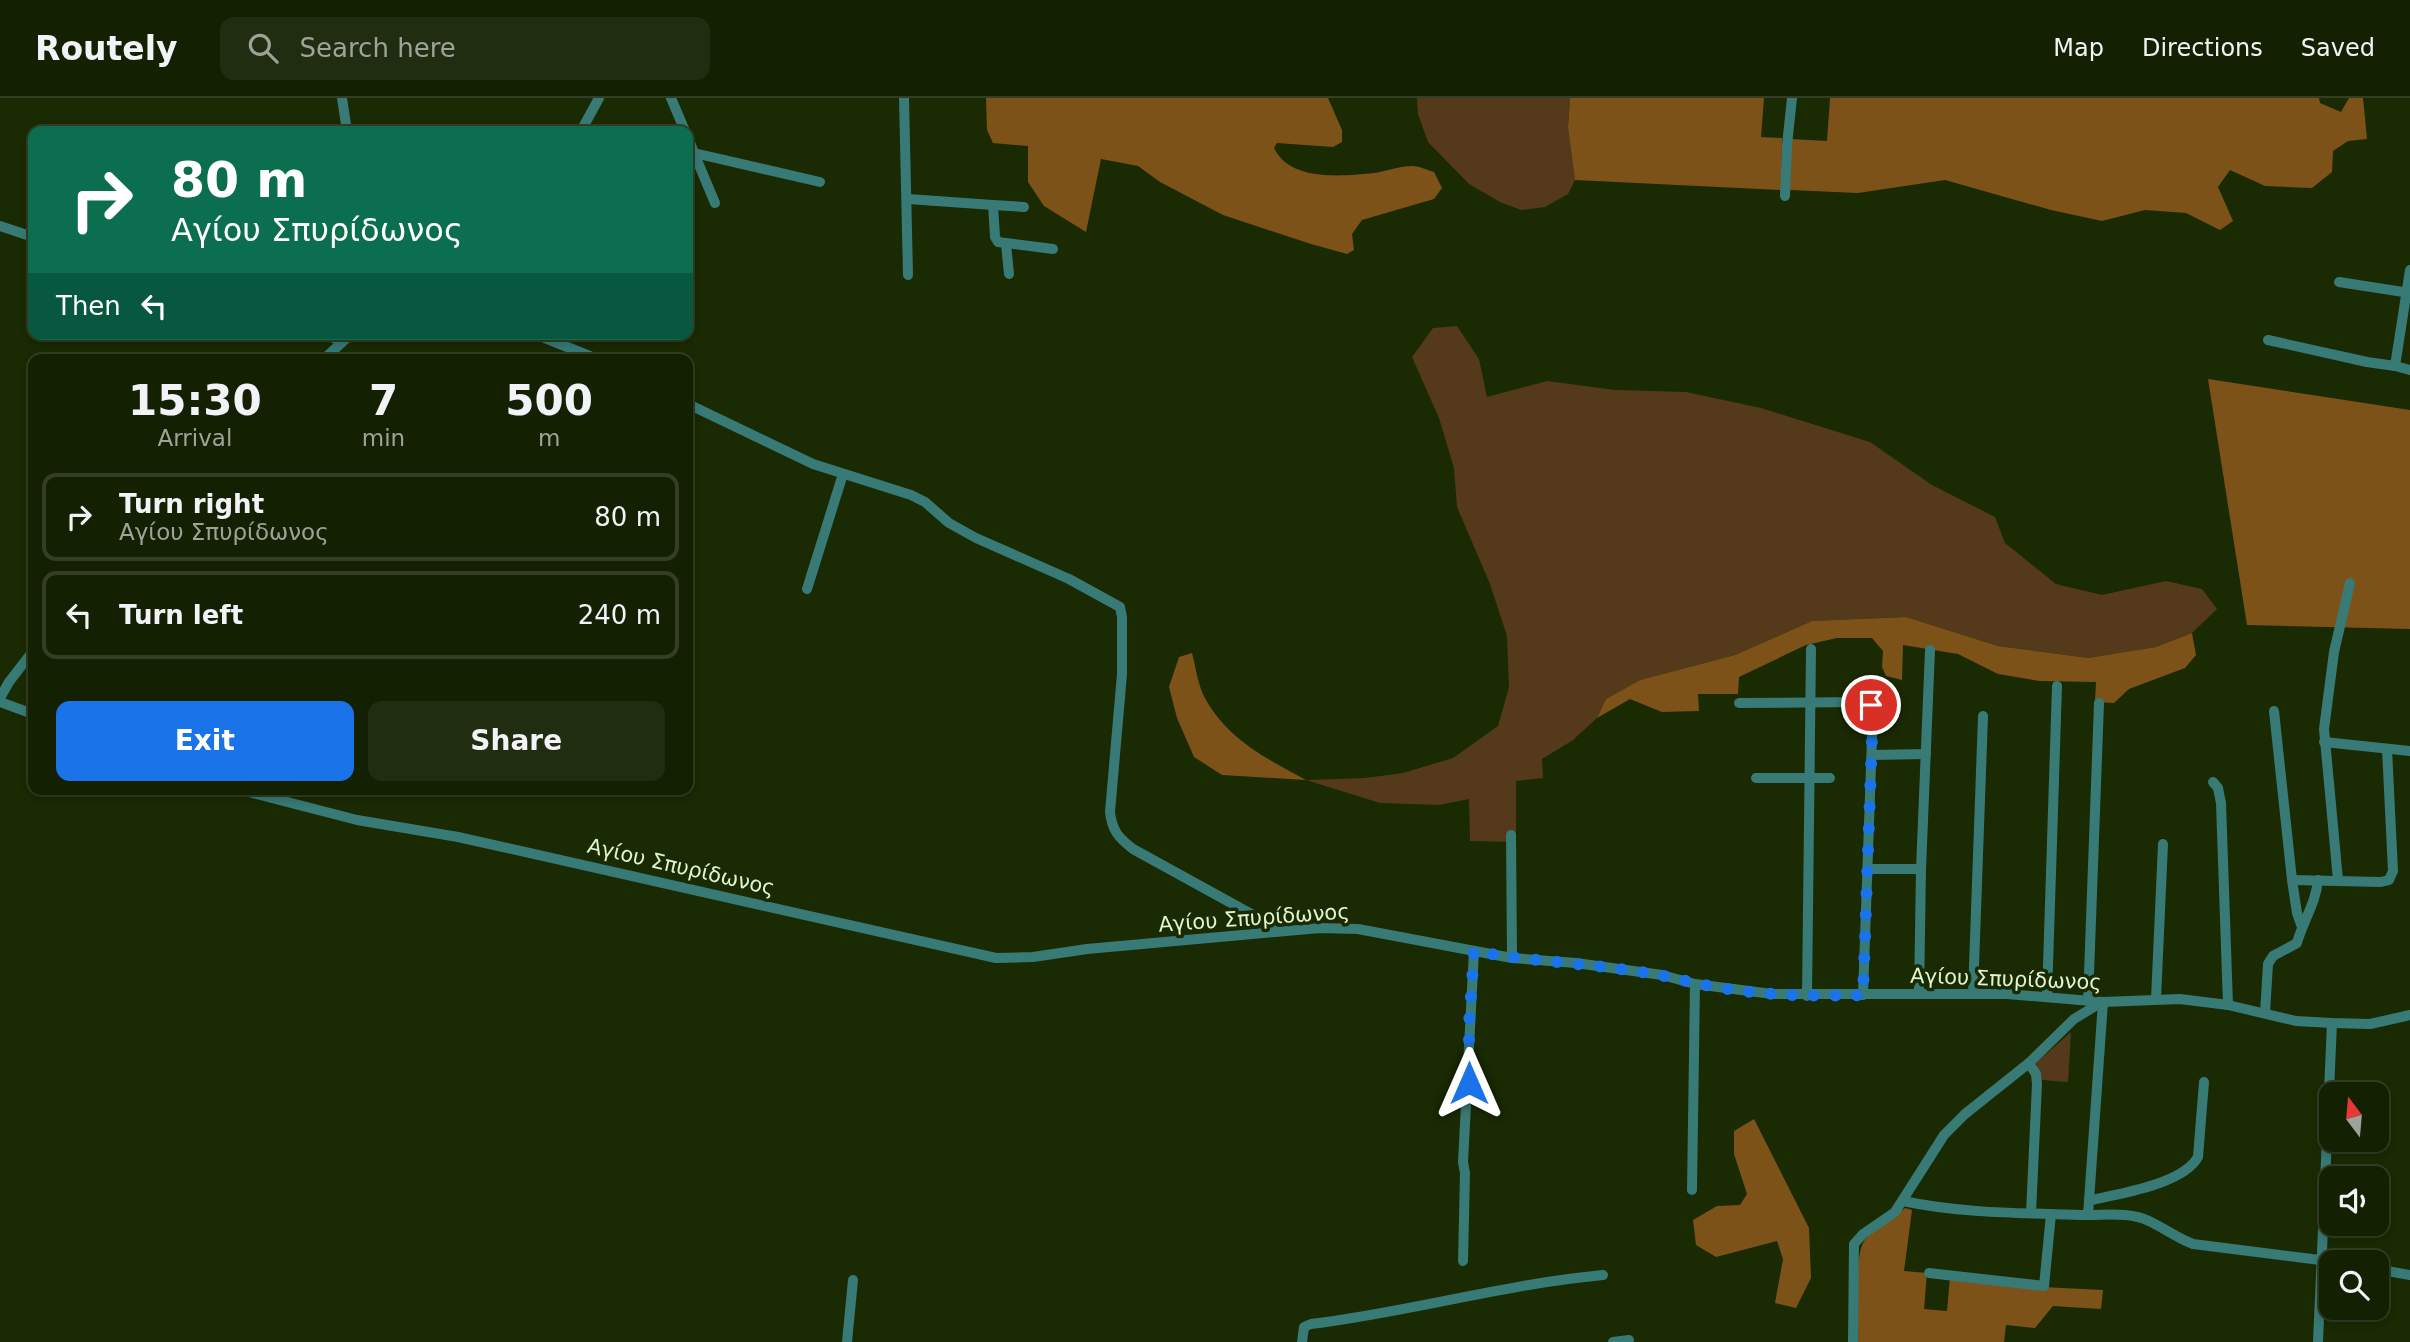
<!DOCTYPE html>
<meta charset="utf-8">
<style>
body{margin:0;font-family:"DejaVu Sans",sans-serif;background:#212d11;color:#f1f3f6;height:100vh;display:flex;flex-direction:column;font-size:26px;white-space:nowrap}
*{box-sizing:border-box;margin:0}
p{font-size:23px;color:#9da399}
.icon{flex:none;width:38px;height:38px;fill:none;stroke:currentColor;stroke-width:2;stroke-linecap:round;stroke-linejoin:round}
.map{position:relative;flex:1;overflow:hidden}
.panel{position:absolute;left:28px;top:256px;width:665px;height:441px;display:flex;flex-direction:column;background:#142002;border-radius:14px;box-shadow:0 4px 10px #0003,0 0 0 2px #333e24}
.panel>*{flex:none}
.banner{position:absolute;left:28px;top:28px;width:665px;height:214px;border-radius:14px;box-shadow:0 4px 10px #0003,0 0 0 2px #333e24;background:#0b6e4f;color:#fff;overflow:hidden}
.needle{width:46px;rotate:344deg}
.tools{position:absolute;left:2319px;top:984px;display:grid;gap:14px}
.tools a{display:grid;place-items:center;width:70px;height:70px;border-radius:14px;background:#142002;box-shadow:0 4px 10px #0003,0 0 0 2px #333e24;font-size:35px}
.pin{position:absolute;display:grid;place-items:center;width:60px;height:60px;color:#fff;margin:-30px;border:4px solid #fff;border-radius:50%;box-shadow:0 2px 7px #0007}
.me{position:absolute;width:77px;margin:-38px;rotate:0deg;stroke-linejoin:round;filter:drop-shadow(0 0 5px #0008)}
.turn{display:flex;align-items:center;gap:24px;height:147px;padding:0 28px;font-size:32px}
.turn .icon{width:91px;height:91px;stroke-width:2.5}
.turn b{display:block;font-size:49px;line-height:60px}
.then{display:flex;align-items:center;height:66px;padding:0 28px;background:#0003;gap:14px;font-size:26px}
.eta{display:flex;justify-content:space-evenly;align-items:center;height:119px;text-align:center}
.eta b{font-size:42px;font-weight:700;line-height:49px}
.primary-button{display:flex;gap:14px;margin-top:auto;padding:14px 28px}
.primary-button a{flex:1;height:80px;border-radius:14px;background:#1a73e8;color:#fff;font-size:28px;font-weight:700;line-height:80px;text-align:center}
.primary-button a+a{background:#212d11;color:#f1f3f6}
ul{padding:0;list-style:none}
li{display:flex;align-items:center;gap:21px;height:88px;margin:0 14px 10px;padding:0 14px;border:4px solid #333e24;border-radius:14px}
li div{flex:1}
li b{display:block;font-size:26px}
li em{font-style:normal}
header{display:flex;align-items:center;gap:42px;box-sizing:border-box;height:98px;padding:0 35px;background:#142002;border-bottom:2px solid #333e24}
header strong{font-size:33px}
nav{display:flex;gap:38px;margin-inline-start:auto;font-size:24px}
.search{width:490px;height:63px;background:#212d11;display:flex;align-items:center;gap:18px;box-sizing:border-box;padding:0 24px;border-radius:14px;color:#9da399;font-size:26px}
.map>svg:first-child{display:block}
.green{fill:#543a1a}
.forest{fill:#7d5219}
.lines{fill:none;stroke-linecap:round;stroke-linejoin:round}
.minor{stroke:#387a76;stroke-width:10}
.route{stroke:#1a73e8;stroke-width:12;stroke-dasharray:0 21.6}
.labels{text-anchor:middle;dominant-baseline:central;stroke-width:7;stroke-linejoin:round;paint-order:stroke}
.street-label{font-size:21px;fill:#e0f4ce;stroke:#1a2a03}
</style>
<header>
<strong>Routely</strong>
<div class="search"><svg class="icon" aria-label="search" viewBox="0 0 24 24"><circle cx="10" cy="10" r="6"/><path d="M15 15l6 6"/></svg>Search here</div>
<nav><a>Map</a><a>Directions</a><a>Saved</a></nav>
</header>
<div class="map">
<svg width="2410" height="1244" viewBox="0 0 2410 1244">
<rect width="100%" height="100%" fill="#1a2a03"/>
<!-- green -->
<g class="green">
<path d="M1417 0H1570L1568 30 1575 82 1568 96 1545 109 1521 112 1500 104 1469 86 1428 44 1418 16Z"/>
<path d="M1457 228 1479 261 1487 299 1547 283 1615 292 1686 294 1761 310 1870 344 1932 387 1995 419 2005 445 2056 486 2102 497 2166 483 2202 491 2217 511 2192 535 2156 549 2088 560 1998 548 1906 519 1812 523 1735 557 1640 582 1606 601 1597 620 1573 642 1542 661 1543 680 1516 683V744L1470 743 1469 701 1439 707 1380 705 1306 682 1365 680 1403 675 1453 660 1498 628 1509 589 1507 538 1490 486 1457 409 1454 370 1439 320 1412 259 1433 230Z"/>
<path d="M2071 934 2068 984 2042 982 2036 965Z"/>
</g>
<!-- forest -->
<g class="forest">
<path d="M986 0H1328L1342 32V44L1333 49 1277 45 1274 50C1290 84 1343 78 1374 75 1387 73 1400 68 1412 68 1419 68 1427 72 1434 74L1442 90 1434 101 1362 122 1352 136 1354 152 1347 156 1311 146 1223 117 1160 84 1138 68 1101 61 1086 134 1044 108 1028 84V48L993 45 987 32Z"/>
<path d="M1570 0H1764L1761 39 1782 40 1781 92 1575 82 1568 30Z"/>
<path d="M1830 0H2319L2320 5 2341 14 2349 0H2363L2367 41 2348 43 2333 53 2332 74 2312 90 2265 88 2230 72 2218 89 2233 123 2220 132 2186 115 2145 112 2102 123 2051 112 1945 82 1858 95 1790 92 1791 41 1827 43Z"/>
<path d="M2208 281 2410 312V531L2247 527Z"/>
<path d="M1906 519 1998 548 2088 560 2156 549 2192 535 2196 557 2185 570 2129 591 2114 605 2095 604 2096 584 2040 583 1998 576 1958 556 1903 547 1902 582 1886 578 1882 569 1883 553 1872 540H1837L1806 547 1739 579 1738 596H1698L1699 613 1662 614 1630 601 1597 620 1606 601 1640 582 1735 557 1812 523Z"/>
<path d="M1192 555C1196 570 1198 589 1206 602 1229 642 1267 661 1306 682L1222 677 1194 659 1177 620 1169 589 1179 559Z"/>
<path d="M1754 1021 1809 1130 1811 1180 1796 1210 1775 1205 1783 1161 1777 1143 1716 1159 1696 1147 1693 1122 1717 1108 1740 1107 1747 1096 1734 1056V1033Z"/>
<path d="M1905 1110 1912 1112 1904 1173 1927 1175 1924 1211 1947 1213 1950 1179 2005 1187 2103 1192 2101 1211 2053 1208 2035 1230 2006 1227 2004 1244H1858C1859 1221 1854 1163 1863 1145 1869 1133 1893 1121 1905 1110Z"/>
</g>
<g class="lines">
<!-- minor -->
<g class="minor">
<path d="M342 0 347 33"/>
<path d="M671 0 685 33"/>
<path d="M904 0 908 177"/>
<path d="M581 33 599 0"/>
<path d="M688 39 694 55 820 84"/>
<path d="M694 55 715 105"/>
<path d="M1785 98 1787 47 1792 0"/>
<path d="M908 101 993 107 995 139 998 144 1053 151"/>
<path d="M993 107 1024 109"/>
<path d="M0 128 33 139"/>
<path d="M1006 146 1009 176"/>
<path d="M2410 172 2395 268 2410 272"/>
<path d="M2339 184 2410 195"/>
<path d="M324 236 342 243"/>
<path d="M535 236 597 261"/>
<path d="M2268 242 2367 264 2395 268"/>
<path d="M324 261 351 236"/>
<path d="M688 306 813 366 911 397 925 404 949 425 976 440 1069 481 1120 509 1122 519V576L1110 714C1112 733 1119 740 1133 751L1253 817 1276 834"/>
<path d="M807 491 843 376"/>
<path d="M0 600 9 584 33 553"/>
<path d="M0 604 33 616"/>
<path d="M1739 605 1864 604 1870 606 1873 611 1863 897"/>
<path d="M2274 613 2292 782 2297 815 2302 829"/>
<path d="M2324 644 2410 653"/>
<path d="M1872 657 1926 656"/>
<path d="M1756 680H1830"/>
<path d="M2213 684 2218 690 2221 705 2228 907"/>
<path d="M237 691 357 722 458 739 996 860 1033 859 1087 851 1320 830 1358 831 1512 860 1576 865 1662 877 1695 886 1772 896H2007L2103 904 2180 901 2228 907 2296 923 2332 925 2370 926 2410 917"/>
<path d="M1511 737 1512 860"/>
<path d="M1868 771H1921"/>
<path d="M2292 782 2381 784 2389 782 2393 773 2387 651"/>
<path d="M2338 782 2324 631 2334 554 2350 485"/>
<path d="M1919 896 1921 771 1930 552"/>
<path d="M1973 896 1983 618"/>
<path d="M1807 898 1811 551"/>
<path d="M2047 899 2057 588"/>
<path d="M2156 901 2163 746"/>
<path d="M2088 903 2099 605"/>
<path d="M2265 915 2268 866 2273 858 2297 845C2303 823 2316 805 2318 782"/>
<path d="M2029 965 2036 976 2037 986 2031 1115"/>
<path d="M1692 1092 1695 886"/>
<path d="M1903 1103C1964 1116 2026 1115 2088 1117L2103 904"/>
<path d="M2089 1103C2119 1095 2182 1087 2198 1059L2204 984"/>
<path d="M2088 1117C2108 1117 2131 1114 2149 1123 2164 1130 2177 1140 2193 1146L2336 1164"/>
<path d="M1463 1163 1465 1075 1463 1064 1474 853"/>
<path d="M2376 1171 2410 1177"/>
<path d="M1929 1175 2044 1188 2051 1116"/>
<path d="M847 1244 853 1182"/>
<path d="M1302 1244 1304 1229 1311 1226C1409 1214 1505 1186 1603 1177"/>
<path d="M1613 1244 1629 1242"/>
<path d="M1853 1244 1854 1146 1863 1136 1895 1114 1944 1037 1965 1016 2029 965 2074 921 2102 904"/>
<path d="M2318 1244 2332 925"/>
</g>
</g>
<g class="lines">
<!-- route -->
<path class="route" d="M1469 985V926L1474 853C1527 863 1581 865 1634 873 1668 877 1701 888 1735 892 1777 898 1820 898 1863 897L1873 611 1871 607"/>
</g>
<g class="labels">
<!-- street labels -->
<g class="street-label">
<text transform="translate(681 769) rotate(13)">Αγίου Σπυρίδωνος</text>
<text transform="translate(1254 820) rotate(-4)">Αγίου Σπυρίδωνος</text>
<text transform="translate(2006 881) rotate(2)">Αγίου Σπυρίδωνος</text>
</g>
</g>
</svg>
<div class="tools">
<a><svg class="needle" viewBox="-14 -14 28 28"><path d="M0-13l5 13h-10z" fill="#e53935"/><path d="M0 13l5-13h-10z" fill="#9da399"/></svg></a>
<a><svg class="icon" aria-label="sound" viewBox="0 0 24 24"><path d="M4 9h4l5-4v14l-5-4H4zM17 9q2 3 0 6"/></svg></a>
<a><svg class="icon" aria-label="search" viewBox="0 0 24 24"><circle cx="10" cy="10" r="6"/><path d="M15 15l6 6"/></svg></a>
</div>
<div class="pin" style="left:1871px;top:607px;background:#d93025"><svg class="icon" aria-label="arrive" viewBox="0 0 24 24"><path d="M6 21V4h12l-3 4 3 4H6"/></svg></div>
<svg class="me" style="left:1469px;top:985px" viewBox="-20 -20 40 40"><path d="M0-17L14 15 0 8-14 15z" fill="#1a73e8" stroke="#fff" stroke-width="4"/></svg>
<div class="banner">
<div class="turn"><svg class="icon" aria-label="right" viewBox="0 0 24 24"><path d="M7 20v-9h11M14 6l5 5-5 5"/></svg><div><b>80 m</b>Αγίου Σπυρίδωνος</div></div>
<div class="then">Then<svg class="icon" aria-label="left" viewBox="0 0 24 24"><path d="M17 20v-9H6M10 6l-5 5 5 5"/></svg></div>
</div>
<section class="panel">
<div class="eta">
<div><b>15:30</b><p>Arrival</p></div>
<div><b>7</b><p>min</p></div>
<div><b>500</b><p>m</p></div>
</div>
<ul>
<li><svg class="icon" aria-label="right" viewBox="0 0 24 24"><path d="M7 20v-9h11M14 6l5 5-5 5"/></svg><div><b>Turn right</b><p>Αγίου Σπυρίδωνος</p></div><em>80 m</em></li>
<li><svg class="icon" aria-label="left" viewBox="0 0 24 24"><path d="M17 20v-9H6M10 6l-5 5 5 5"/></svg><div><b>Turn left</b></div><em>240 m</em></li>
</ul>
<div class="primary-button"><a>Exit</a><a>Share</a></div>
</section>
</div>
